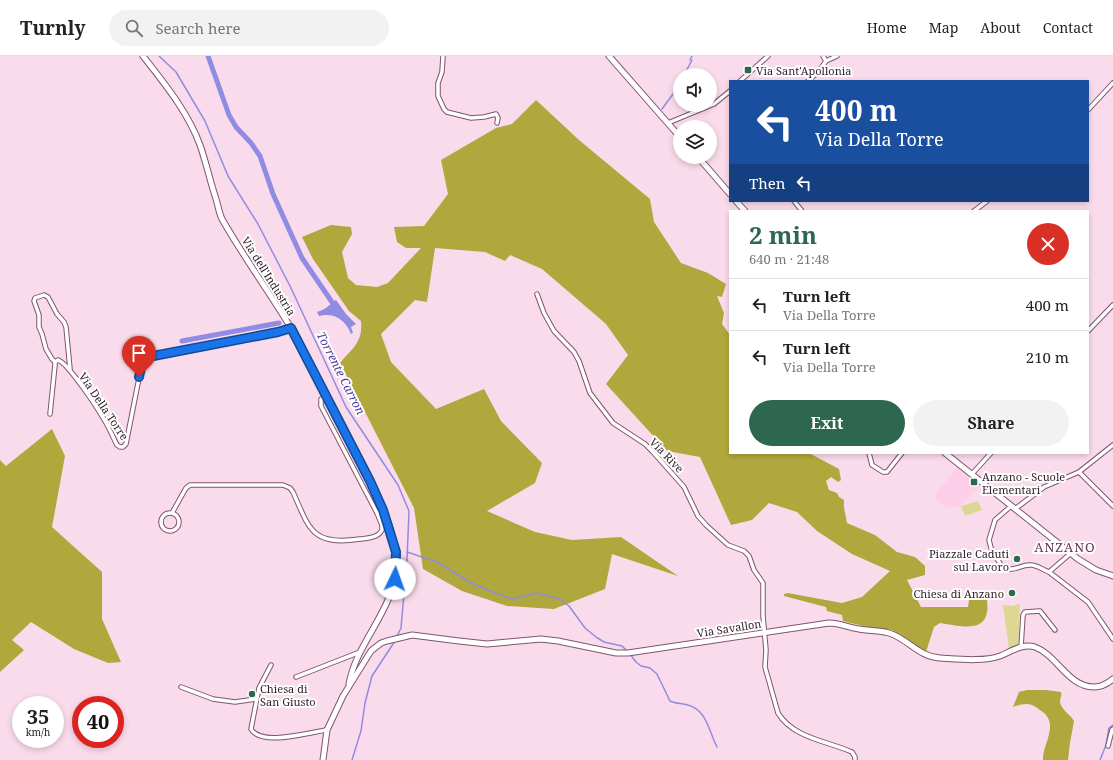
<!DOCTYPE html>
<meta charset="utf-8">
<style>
body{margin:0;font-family:"Noto Serif",serif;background:#f2f2f2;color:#222;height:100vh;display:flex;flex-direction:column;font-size:15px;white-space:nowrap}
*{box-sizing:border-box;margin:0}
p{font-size:13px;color:#767676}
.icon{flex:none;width:22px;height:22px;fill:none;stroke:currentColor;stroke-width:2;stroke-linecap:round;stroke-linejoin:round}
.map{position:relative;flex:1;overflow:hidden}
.panel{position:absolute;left:729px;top:154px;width:360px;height:244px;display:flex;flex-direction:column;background:#fff;border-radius:0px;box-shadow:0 2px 6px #0003}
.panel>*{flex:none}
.top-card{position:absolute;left:729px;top:24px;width:360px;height:122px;border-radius:0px;box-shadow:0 2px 6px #0003;background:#1a4fa0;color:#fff;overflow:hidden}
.controls{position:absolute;left:673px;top:12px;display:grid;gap:8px}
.controls a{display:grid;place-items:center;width:44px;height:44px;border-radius:50%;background:#fff;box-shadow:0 2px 6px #0003;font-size:20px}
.speed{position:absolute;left:12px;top:640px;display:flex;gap:8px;font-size:20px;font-weight:700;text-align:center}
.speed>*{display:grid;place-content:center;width:52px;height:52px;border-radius:50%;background:#fff;box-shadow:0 2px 6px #0003;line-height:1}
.speed small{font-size:10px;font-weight:400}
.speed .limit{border:6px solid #d22;background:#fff;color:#111}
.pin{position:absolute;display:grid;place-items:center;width:34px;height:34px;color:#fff;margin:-41px -17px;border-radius:50% 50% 50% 0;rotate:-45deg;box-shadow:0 0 4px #0007}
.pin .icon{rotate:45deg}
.me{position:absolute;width:44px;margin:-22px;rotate:3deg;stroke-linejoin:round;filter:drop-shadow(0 0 3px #0008)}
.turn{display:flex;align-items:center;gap:14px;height:84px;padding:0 20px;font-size:18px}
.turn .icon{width:52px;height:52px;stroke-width:2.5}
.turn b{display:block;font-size:28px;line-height:34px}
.then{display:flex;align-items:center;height:38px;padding:0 20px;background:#0003;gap:8px;font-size:15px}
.round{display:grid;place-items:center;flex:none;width:42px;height:42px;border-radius:21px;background:#f2f2f2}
.headline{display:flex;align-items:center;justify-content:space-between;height:68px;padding:0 20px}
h1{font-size:24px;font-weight:700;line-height:30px;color:#2d6750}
.cta{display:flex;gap:8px;margin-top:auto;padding:8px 20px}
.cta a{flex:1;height:46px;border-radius:24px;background:#2d6750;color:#fff;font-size:16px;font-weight:700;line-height:46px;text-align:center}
.cta a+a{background:#f2f2f2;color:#222}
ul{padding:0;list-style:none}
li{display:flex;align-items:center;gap:12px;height:52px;padding:0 20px;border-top:1px solid #e0e0e0}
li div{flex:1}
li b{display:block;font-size:15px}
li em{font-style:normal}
header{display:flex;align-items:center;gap:24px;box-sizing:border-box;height:56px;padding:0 20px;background:#fff;border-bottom:1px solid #e0e0e0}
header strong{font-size:19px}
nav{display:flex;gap:22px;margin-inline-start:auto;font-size:14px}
.search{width:280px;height:36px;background:#f2f2f2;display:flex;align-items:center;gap:10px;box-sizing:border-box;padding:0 14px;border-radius:22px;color:#767676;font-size:15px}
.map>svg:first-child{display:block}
.built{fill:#fdcee7}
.green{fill:#dcd893}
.forest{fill:#b0a83d}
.water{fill:#918ce3}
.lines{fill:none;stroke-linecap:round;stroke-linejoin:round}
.stream{stroke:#918ce3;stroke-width:1.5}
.canal{stroke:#918ce3;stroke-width:5}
.street-casing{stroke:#80546d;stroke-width:5.5}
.secondary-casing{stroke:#80546d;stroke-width:7}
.street{stroke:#fff;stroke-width:3.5}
.secondary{stroke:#fff;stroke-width:5}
.route-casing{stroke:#114b97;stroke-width:10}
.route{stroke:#1a73e8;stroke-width:7}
.poi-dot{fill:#2d6750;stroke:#fff;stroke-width:1.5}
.labels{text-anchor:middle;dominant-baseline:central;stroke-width:4;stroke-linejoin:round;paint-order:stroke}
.poi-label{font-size:11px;fill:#301d27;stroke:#fff;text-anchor:start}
.street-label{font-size:11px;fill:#301d27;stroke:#fff}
.water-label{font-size:12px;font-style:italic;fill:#49389d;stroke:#fff}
.quarter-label{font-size:13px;letter-spacing:1px;fill:#613850;stroke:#fff}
</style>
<header>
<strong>Turnly</strong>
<div class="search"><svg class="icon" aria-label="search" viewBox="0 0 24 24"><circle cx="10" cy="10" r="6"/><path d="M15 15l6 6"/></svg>Search here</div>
<nav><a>Home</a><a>Map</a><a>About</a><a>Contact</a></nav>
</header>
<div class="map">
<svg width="1113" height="704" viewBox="0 0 1113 704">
<rect width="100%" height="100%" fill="#fadbeb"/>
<!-- built -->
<path class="built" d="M957 411 980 431 975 434V436L970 439 961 449 948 452 934 441Z"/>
<!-- green -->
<g class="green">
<path d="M978 445 982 454 965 460 961 450Z"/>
<path d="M1019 548 1020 549 1018 589 1009 593 1003 549 1012 550Z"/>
</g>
<!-- forest -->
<g class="forest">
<path d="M536 44 579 84 650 143 654 166 681 207 708 217 726 228 722 241 717 240 724 257 722 268 730 279V397H809L839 413 841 424 838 426 831 421 826 425 829 434 837 437 839 441 844 444C843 452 846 459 847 467L875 479 897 496 915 501 925 510V519L907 524 921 551H968L970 537 987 543C987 547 988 552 987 556 984 578 955 569 940 567L934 571 926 596 892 574 863 570 843 565 842 559 827 555 826 551 784 540V538L788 537 842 547 862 541 890 515 852 498 817 475 797 456 769 447 752 464 731 469 700 401 667 395 606 328 628 299 606 268 542 213 510 199 505 205 485 196 435 192 427 246 415 244 381 278 391 306 436 353 484 333 501 365 542 407 535 427 487 455 535 476 572 484 621 481 678 520 612 498 605 533 554 553 507 550 462 535 423 513 414 452 340 307C353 292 363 286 361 265L349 255 313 203 302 181 331 169 351 171 352 178 342 196 348 222 356 229 377 231 388 227 421 192H406L397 186 394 171 424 170 448 138 441 104 496 72 512 68Z"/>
<path d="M52 373 65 400 52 471 102 516V563L121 606 108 607 74 593 31 566 12 584 24 594 0 616V404L6 410Z"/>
<path d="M1027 634H1046L1061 636C1062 640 1060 642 1060 646 1062 655 1070 658 1074 665L1070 687 1068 704H1043C1042 690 1057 672 1046 659 1044 656 1039 654 1036 651 1029 646 1021 648 1013 651L1019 636Z"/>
</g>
<!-- water -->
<path class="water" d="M336 244 346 258 356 268 351 271 353 277 351 278C346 264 334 256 319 260L317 256C325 254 329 249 336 244Z"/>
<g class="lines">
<!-- stream -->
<g class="stream">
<path d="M159 0 176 16 205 65 228 120 258 168 291 232 346 351 398 429 409 455 407 503 401 572 397 580"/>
<path d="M690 4 692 0"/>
<path d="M684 19 692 4"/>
<path d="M662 53 673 38 680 26"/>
<path d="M407 496 437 506 466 524 487 534 512 543 537 537 560 543 569 550 585 572 596 581 604 586 622 590 627 595"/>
<path d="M630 598 636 606 641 610 650 612 657 618 670 645C676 648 682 647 688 649 707 654 709 676 717 691"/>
<path d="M352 704 361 675 365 647 372 620 395 585"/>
<path d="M1100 704 1106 689 1109 672 1113 669"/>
</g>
<!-- canal -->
<g class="canal">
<path d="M208 0 229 59 236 71 251 87 260 100 273 138 302 202 336 252"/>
<path d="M182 285 279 267"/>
</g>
<!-- street casing -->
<g class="street-casing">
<g id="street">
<path d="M443 0 442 16 438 27V40L444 53 447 56 471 62 484 61 496 58 498 62 497 67"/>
<path d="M826 5 837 0"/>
<path d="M740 25 768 0"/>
<path d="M808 25 819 15 826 5 823 0"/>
<path d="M1088 54 1113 27"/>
<path d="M668 67 714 48 730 35"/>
<path d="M794 145 802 155"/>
<path d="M974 155 987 145"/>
<path d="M537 238 544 257 554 275 574 296 579 305 590 337 613 367 645 388 653 396 684 431 698 460 706 469 728 489 744 495 749 500 754 514 763 527V560L766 594 765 611 778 657C793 682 827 685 852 696L855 701V704"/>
<path d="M1088 275 1113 249"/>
<path d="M55 306 52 303 46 293 42 278 39 271V259L34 245 35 242 44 239 48 241 57 258 64 266 66 271 70 313"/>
<path d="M326 340 321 343V350L377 457"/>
<path d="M50 358 55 309V306L58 304C67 306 96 350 102 360 108 369 112 379 117 389L120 391H123L126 388 142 307 144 303 148 301 278 276 291 272"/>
<path d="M869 397 872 409 883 416H887L902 397"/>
<path d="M1079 416 1113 450"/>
<path d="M972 418 991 397"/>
<path d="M1011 450 995 464 989 484 991 492 1002 511C1015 517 1020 508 1031 509 1037 509 1043 514 1049 516L1071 497"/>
<path d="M1015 453 1044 431 1079 416 1113 389"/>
<path d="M172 457 186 432 190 429H283L290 432 293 436C310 475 313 490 360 483 368 482 378 482 382 474V469L377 457 383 454"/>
<circle cx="170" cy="466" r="9"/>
<path d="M1049 516 1088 546 1113 583"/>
<path d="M1021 591 1023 559 1025 556 1040 555 1055 574"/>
<path d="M271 609 259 632 251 673C261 691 309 676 327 674"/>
<path d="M296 621 360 596"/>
<path d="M181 631 213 643 235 646 256 643"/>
<path d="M1108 690 1112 674 1113 673"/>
</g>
</g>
<!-- secondary casing -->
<g class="secondary-casing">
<g id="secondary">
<path d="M143 0C164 27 188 56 200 89 206 106 210 125 216 143 218 149 219 157 222 163 244 202 271 238 294 277 314 312 331 350 350 387 367 419 395 467 396 504 398 552 357 583 349 628"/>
<path d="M609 0 680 81"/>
<path d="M698 101 730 138"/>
<path d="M736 145 745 155"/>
<path d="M945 397 1078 503 1096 514 1113 520"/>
<path d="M323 704 327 674 343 640 371 595 381 587 387 585 412 579 459 585 487 588 541 583 558 585 616 597H628L829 567C840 567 849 572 859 573 869 575 879 574 889 577 908 583 919 601 940 602 957 603 984 606 1000 600 1010 596 1023 587 1035 591 1057 599 1068 631 1094 631 1101 631 1107 628 1113 623"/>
</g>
</g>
<!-- street -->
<use href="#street" class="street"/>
<!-- secondary -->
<use href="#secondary" class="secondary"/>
</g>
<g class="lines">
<!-- route casing -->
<g class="route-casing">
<path id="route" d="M139 321C141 313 141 305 148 301L278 276 291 272 370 425 383 454 396 496 395 523"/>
</g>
<!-- route -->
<use href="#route" class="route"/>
</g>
<!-- markers -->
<g class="poi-dot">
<rect x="744" y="10" width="8" height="8" rx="2"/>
<rect x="970" y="422" width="8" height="8" rx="2"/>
<circle cx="1017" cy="503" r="4"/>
<circle cx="1012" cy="537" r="4"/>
<circle cx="252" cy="638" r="4"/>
</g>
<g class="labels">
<!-- poi labels -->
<g class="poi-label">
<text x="756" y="14">Via Sant'Apollonia</text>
<text x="982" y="420">Anzano - Scuole<tspan x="982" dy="13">Elementari</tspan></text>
<text x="1009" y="497" text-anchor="end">Piazzale Caduti<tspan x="1009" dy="13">sul Lavoro</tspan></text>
<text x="1004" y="537" text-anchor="end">Chiesa di Anzano</text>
<text x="260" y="632">Chiesa di<tspan x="260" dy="13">San Giusto</tspan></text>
</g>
<!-- street labels -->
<g class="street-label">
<text transform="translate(269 220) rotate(58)">Via dell'Industria</text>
<text transform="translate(104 350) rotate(56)">Via Della Torre</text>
<text transform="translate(667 399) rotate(46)">Via Rive</text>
<text transform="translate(729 572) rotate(-9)">Via Savallon</text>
</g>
<!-- water labels -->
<g class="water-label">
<text transform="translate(341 317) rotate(63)">Torrente Carron</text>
</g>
<!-- quarter labels -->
<g class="quarter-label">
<text x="1065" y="491">ANZANO</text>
</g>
</g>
</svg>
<div class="controls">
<a><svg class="icon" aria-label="sound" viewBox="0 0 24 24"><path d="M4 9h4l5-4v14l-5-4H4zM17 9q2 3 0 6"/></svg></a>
<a><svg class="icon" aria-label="layers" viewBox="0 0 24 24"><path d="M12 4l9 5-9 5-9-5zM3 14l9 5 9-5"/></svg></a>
</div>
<div class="speed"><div>35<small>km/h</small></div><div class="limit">40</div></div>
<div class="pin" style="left:139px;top:321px;background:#d93025"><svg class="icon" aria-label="arrive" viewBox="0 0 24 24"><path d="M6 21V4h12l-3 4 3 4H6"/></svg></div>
<svg class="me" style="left:395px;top:523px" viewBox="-20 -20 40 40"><circle r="19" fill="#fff"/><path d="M0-13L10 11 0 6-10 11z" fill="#1a73e8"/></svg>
<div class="top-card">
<div class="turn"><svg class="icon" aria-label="left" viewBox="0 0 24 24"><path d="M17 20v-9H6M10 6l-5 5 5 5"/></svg><div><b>400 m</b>Via Della Torre</div></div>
<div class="then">Then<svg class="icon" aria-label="left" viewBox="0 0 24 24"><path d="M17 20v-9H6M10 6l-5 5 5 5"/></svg></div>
</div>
<section class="panel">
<div class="headline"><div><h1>2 min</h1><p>640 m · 21:48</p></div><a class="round" style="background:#d93025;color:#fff"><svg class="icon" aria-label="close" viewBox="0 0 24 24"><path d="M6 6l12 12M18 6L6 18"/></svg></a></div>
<ul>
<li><svg class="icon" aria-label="left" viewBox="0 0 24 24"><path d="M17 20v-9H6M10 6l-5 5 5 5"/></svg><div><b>Turn left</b><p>Via Della Torre</p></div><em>400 m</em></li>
<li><svg class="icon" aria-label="left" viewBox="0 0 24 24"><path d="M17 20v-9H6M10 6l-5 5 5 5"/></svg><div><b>Turn left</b><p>Via Della Torre</p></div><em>210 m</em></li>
</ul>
<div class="cta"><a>Exit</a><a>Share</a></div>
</section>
</div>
